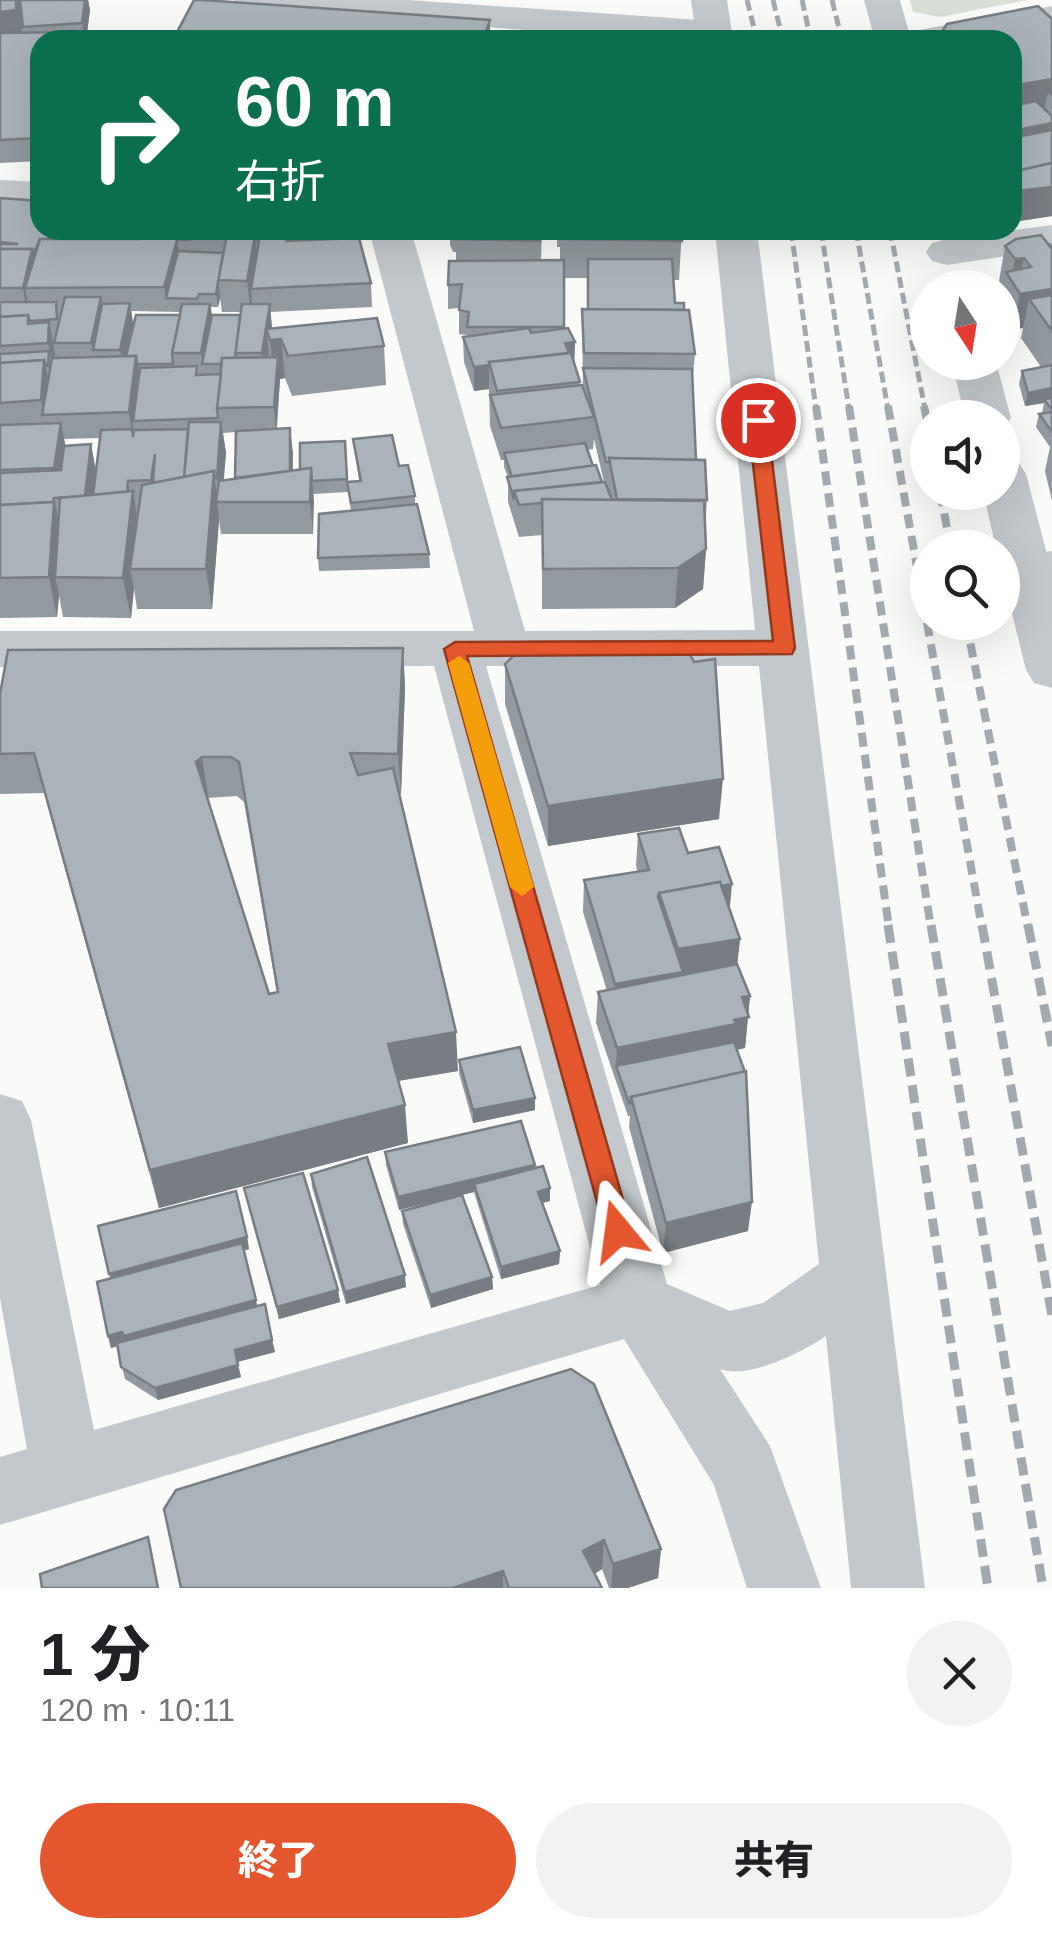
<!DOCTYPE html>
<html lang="ja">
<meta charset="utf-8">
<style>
body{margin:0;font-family:Arial,"Noto Sans JP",sans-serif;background:#f2f2f2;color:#202124;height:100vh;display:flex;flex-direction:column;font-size:38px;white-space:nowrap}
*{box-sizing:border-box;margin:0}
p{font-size:32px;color:#757577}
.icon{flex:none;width:55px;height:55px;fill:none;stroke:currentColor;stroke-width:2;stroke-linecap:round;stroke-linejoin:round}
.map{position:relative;height:1588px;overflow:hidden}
.panel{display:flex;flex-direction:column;background:#fff;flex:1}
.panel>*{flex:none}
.banner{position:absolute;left:30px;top:30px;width:992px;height:210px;border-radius:30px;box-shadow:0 10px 40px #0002;background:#0b6e4f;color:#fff;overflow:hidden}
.needle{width:65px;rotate:168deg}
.buttons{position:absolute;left:910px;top:270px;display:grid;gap:20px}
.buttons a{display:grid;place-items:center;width:110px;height:110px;border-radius:50%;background:#fff;box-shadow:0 10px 40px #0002;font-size:50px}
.pin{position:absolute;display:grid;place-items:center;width:85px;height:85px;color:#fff;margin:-42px;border:5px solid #fff;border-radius:50%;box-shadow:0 2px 10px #0007}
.me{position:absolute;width:110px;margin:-55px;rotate:344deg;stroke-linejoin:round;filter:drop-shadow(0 0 8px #0008)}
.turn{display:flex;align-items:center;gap:35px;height:210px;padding:0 40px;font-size:45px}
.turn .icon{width:130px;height:130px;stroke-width:2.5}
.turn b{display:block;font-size:70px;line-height:85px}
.round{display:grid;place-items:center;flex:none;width:105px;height:105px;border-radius:52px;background:#f2f2f2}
.headline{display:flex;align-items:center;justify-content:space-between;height:170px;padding:0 40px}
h1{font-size:60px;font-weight:800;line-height:75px}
.primary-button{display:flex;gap:20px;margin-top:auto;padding:20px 40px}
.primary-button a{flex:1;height:115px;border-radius:60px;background:#e4572e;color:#fff;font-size:40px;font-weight:800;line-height:115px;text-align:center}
.primary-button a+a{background:#f2f2f2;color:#202124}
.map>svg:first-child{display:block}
.green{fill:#dadfd7}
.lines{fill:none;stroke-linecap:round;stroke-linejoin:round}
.minor{fill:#c3c8cc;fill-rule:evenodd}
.tertiary{fill:#c3c8cc;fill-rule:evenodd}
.rail-far2{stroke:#a2aab0;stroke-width:5;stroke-dasharray:11 5;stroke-linecap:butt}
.rail-far1{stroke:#a2aab0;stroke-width:8;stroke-dasharray:14 8;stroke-linecap:butt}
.rail{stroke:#a2aab0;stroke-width:9;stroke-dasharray:18 9;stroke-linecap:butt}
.wall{fill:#929a9f;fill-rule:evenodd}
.shaded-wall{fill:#777d82}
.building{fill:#aab3b9;stroke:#777d82;stroke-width:2.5;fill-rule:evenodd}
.route{fill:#e4572e;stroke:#94391e;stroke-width:2.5}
.slow{fill:#f59e0b}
</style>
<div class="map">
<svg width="1052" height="1588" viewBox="0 0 1052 1588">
<rect width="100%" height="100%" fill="#fafaf8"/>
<!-- green -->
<path class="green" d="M910 0H1027L940 17 913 12Z"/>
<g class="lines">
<!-- minor -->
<g class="minor">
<path d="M691 0H727L733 40H697Z"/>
<path d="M864 0H900L911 40H875Z"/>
<path d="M0 180 40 182V206L0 204Z"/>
<path d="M1052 225V249L947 265 932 261 926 252 932 243 947 239Z"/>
<path d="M369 230H411L525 631 755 630 715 230H757L925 1588H851L826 1336C803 1352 747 1380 720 1369L770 1446 821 1588H747L714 1485 624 1339 0 1525V1457L27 1449 0 1298V1094L22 1101 31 1120 94 1430 600 1285 434 666 0 667V631H474ZM486 666H759L819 1264 763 1303 730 1311 667 1284Z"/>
<path d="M952 362H996L1011 418 1004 428 1002 418H965Z"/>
<path d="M1002 459 1019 463 1026 474 1052 573V688L1034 683 1026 670 1002 573V548H996L983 492H1002Z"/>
</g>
<!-- tertiary -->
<g class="tertiary">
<path d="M234 0H408L714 21 727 24 732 32 726 40H671L252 11 239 8Z"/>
<path d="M1052 6V28L985 40H906L911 32 924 29Z"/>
<path d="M1052 551V583L1026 585 1008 581 1002 571 1008 557Z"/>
</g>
<!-- rail-far2 -->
<g class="rail-far2">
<path d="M747 0 757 40"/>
<path d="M773 0 783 40"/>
<path d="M802 0 811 40"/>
<path d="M832 0 842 40"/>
<path d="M791 230 816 409"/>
<path d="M821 230 849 409"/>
<path d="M856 230 888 409"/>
<path d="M890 230 925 409"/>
</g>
<!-- rail-far1 -->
<g class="rail-far1">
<path d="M816 406 889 928"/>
<path d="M849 406 931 928"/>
<path d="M888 406 982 928"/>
<path d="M924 406 928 425"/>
<path d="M940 492 951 548"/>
<path d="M966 622 1028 928"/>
</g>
<!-- rail -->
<g class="rail">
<path d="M888 925 988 1588"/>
<path d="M931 925 1043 1588"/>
<path d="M982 925 1052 1316"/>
<path d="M1028 925 1052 1046"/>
</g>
</g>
<!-- wall -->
<g class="wall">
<path d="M0 0H88L90 10 86 40H40V161L0 163Z"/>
<path d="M1052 19V216L1012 222V40H939V36Z"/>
<path d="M176 34 490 40H176Z"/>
<path d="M0 198 40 230H357L371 283 372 307 270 312 272 328 384 346 386 385 292 396 285 378 280 379 277 429 290 428 293 470H300L345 441 348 482 359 481 353 439 399 466 415 496V504L429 554 430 568 319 571 318 558 351 511 348 492 313 494V534H221L219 520 212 609H137L134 588 131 618 63 617 59 595 57 617 0 618ZM220 298 222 312H241L240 315H212L211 307H218ZM131 311 180 312V315L133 326ZM236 432 235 478 223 480 226 453 223 433ZM100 438 96 472 65 446 64 439Z"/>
<path d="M450 230H542L541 260H560V247H557V230H682L679 280H673L675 303 684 310 695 354 692 385 696 460 707 500 705 527 706 549 703 589 675 608 542 609V535L519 537 508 502V477L504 467V460H501L490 426 489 389 474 391 464 362 463 337H467V335L459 334V308L448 309V285L456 261V252H453L450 245ZM564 278H587V309H582L583 387 580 385 574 365 575 342 564 328ZM594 439 604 482H602L593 466 587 450 593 449Z"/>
<path d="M1052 243V501L1045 471 1050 447 1036 427 1039 414 1042 413 1044 403 1025 406 1019 384 1022 371 1041 367 1021 338 1023 328 1013 329 1002 313 1003 286 999 281 1005 246Z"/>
<path d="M403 648 405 688 401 794H399L458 1071 398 1081 408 1143 159 1208 44 793 0 794V694ZM237 796 244 802 277 992 269 994 207 798Z"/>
<path d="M505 664 719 819 548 846 505 704Z"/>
<path d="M638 834 688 853 729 909 740 939 737 965 750 996 745 1048 737 1050 747 1085 748 1231 663 1253 629 1127 630 1116H628L596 1023 598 992 607 991 583 912 584 880 638 872 636 866Z"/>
<path d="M459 1060 535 1098V1110L473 1123 459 1073Z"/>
<path d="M385 1152 535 1168 550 1201 542 1203 560 1251 559 1264 501 1279 474 1192 399 1210 386 1165Z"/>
<path d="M311 1174 406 1287 346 1304 312 1187Z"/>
<path d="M244 1188 338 1290 340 1302 279 1319Z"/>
<path d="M402 1211 492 1277 493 1289 431 1308 403 1224Z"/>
<path d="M247 1237 249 1249 244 1251 257 1306 272 1340 275 1352 237 1362 241 1377 158 1400 125 1379 117 1346 111 1348 108 1336Z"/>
<path d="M571 1369 661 1549 658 1578 628 1588H609L602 1569 595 1574 602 1588H181Z"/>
</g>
<!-- shaded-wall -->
<g class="shaded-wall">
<path d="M16 0H20L21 6 23 47 0 50V12Z"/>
<path d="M85 0H88L90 10 86 40H85L82 23Z"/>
<path d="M490 20V40H483Z"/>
<path d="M1052 79V97L1048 93 1043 116 1012 122V86Z"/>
<path d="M1052 123V152L1012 160V131Z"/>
<path d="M1052 169V216L1012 222 1017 191Z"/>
<path d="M81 230H87L89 244 82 259 78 235Z"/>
<path d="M136 230H152L141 261Z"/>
<path d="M242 230H256L243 267 240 236Z"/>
<path d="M255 236 258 267 251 289 252 303 251 312 247 281Z"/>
<path d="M177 240 181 263 166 298 164 287Z"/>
<path d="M37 243 40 256 25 288 29 307 27 312 23 288 32 249Z"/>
<path d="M1024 258 1017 290 1011 280 1015 259Z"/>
<path d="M219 285 220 298 218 307 216 294Z"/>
<path d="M1052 289V324L1029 299 1023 328 1013 329 1020 294Z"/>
<path d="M101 297 106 328 93 350 91 343Z"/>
<path d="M130 303 134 328 124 374 120 350Z"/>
<path d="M210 304 213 328 202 364 201 353Z"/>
<path d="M270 304 272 328 281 339 285 378 280 379 276 432 274 407V380L270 340 266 329 269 351 265 377 262 353Z"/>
<path d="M49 322 55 353 54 374 48 343Z"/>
<path d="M575 342 574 366 565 343Z"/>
<path d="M136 356 140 380 133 421V437L129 412Z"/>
<path d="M44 360 51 391 44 415 41 400Z"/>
<path d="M489 365V389L474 391V367Z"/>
<path d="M1052 388V401L1044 399V403L1025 406 1028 393Z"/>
<path d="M221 422 226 453 222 502H220L217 478Z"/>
<path d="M61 423 67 454 60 500 54 468Z"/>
<path d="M290 428 293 453 292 501 290 476Z"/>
<path d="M91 444 97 476 94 498 85 497Z"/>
<path d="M311 468 314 500 313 534 310 502Z"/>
<path d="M214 471 219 520 212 609 206 569Z"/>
<path d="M128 481 131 503 133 491 139 531 130 569 134 588 131 618 123 578Z"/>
<path d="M54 498 61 530 55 577 59 595 57 617 49 577Z"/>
<path d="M706 549 703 589 675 608 678 568Z"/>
<path d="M403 648 405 688 401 794 398 754Z"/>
<path d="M202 757 208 797 202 802 196 762Z"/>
<path d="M723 779 719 819 548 846V806Z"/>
<path d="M732 884 729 916 660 897Z"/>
<path d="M740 939 736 975 614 1015 615 984 676 973 678 949Z"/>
<path d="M750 996 745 1048 616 1066 617 1048 742 997Z"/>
<path d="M456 1032 458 1071 391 1082 388 1044Z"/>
<path d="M535 1098V1110L473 1123V1110Z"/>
<path d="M405 1105 408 1143 159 1208 150 1170Z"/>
<path d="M535 1165V1177L474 1184V1192L399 1210 398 1197Z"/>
<path d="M550 1188V1201L538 1204V1192Z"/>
<path d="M752 1202 748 1231 663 1253 666 1223Z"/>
<path d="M247 1237 249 1249 113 1287 109 1274Z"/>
<path d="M560 1251 559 1264 501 1279V1267Z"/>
<path d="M405 1275 406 1287 346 1304 345 1292Z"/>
<path d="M492 1277 493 1289 431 1308 430 1295Z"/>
<path d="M338 1290 340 1302 279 1319 277 1307Z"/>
<path d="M256 1300 258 1312 127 1348 124 1336Z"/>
<path d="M122 1332 126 1344 111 1348 108 1336Z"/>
<path d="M272 1340 275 1352 237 1362 235 1350Z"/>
<path d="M238 1365 241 1377 158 1400 155 1388Z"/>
<path d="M604 1540 602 1569 582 1581 583 1551Z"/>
<path d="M661 1549 658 1578 628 1588H611L613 1564Z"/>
<path d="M503 1571V1588H453Z"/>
</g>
<!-- building -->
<g class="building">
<path d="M0 0H16V10L0 12Z"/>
<path d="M20 0H85L82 23 23 27Z"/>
<path d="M194 0H203L490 20 483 40H257L176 34Z"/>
<path d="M1038 6 1052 19V79L1012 86V40H940L939 36 947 24Z"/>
<path d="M78 32 80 40H40V138L0 140V33Z"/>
<path d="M1036 101 1052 116V123L1012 131V106Z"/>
<path d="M1052 130V163L1012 172V138Z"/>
<path d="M1052 163V187L1017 191 1012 186V172Z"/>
<path d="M0 198 40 201V230H53L52 234V239H40L33 255 32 249H0V244H18L0 242Z"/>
<path d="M53 230H81L78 235 52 234Z"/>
<path d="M143 230H191L190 240H177L164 287 25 288 40 239H140Z"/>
<path d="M191 230H242L240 236H255L247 281 218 280 227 235 189 233Z"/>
<path d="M251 230H357L358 235 285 241 359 238 371 283 251 289 259 241H256L255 236H251Z"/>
<path d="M457 230H541L540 241 456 239Z"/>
<path d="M561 230H682V241L561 239Z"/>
<path d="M1041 235 1052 249V289L1020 294 1006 272 1031 267 1024 258 1015 259 1005 246 1016 239Z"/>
<path d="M0 249H32L23 288H0Z"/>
<path d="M178 251 223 253 216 294H199L197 299 166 298Z"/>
<path d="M588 259H672L675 303H684V310L588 309Z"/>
<path d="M564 260V327H467L469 312 459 310 462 284 448 285 449 261Z"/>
<path d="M1052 295V331L1029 299Z"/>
<path d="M65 297H101L91 343H54Z"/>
<path d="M0 302H56L57 319 30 321 28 315 0 317Z"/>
<path d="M130 303 120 350H93L102 304Z"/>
<path d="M182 304H210L201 353H172Z"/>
<path d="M242 304H270L262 353H235Z"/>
<path d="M582 309 689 310 695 354 584 353Z"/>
<path d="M28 315V324L49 322 48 343 0 346V317Z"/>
<path d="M136 315H180L172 353 173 364H137L136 356H126Z"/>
<path d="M212 315H240L235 358H222V364H202Z"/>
<path d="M377 318 384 346 288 356 281 339 270 340 266 329Z"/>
<path d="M529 328 531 333 568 328 575 342 565 343 569 353 489 362 490 365 474 367 463 337Z"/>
<path d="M49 351 48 366H46L44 360 0 363V354Z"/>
<path d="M571 353 580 382 497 391 489 362Z"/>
<path d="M136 356 129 412 42 415 52 358Z"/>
<path d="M278 357 274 407 217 408 222 358Z"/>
<path d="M44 360 41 400 0 403V363Z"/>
<path d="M1052 365V388L1028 393 1022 371Z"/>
<path d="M197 366 196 375 221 374 217 408 218 418 133 421 140 368Z"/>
<path d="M583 368 692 369 696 460 609 458 610 462H606Z"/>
<path d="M582 385 594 417 501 428 490 395Z"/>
<path d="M1052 398V410L1044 399Z"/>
<path d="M1052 412V432L1039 414Z"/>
<path d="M189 422H221L217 478H215L214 471 184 477Z"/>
<path d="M61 423 54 468 0 470V425Z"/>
<path d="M290 428V471L235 478 236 431Z"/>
<path d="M132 429 133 437 134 430 188 429 184 477 153 483 155 454 151 480 128 481 127 492 93 495 101 430Z"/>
<path d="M392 435 399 466 408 465 415 496 351 503 347 482 361 481 353 439Z"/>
<path d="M345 441 347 479 312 481 311 468 300 470V443Z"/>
<path d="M585 443 593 466 512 477 504 453Z"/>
<path d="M91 444 85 496 54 498 53 502 0 505V473L61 470 64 446Z"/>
<path d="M609 458 705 460 707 500 617 499Z"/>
<path d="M596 465 602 482 514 491V499L507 477Z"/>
<path d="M311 468 310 502H216L219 481Z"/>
<path d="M214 471 206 569H130L142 485Z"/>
<path d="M605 482 612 500 542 499V503L519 505 514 491Z"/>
<path d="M133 491 123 578 55 577 60 498Z"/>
<path d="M542 499 704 501 706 549 678 568 543 569Z"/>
<path d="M54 502 49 577 0 578V505Z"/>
<path d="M417 504 429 554 318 558 319 514Z"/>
<path d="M683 641 694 662 715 659 723 779 548 806 505 664 528 642Z"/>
<path d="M403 648 398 754 350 753 358 775 393 768 456 1032 388 1044 405 1105 150 1170 34 753 0 754V694L8 650ZM202 757H231L239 762 278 992 269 994 196 762Z"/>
<path d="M679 828 688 853 719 847 732 884 721 886 720 882 659 893 658 897 683 972 615 984 584 880 649 870 638 834Z"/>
<path d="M720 882 740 939 678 949 659 893Z"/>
<path d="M737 964 750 996 742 997 749 1017 734 1020 736 1024 617 1048 598 992Z"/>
<path d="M734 1042 745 1072 631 1097V1103H629L616 1066Z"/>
<path d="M520 1047 535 1098 473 1110 459 1060Z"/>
<path d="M746 1071 752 1202 666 1223 631 1097Z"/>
<path d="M521 1121 535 1165 398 1197 385 1152Z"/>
<path d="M367 1157 405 1275 345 1292 311 1174Z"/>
<path d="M543 1166 550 1188 538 1192 560 1251 501 1267 474 1184Z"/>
<path d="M303 1173 338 1290 277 1307 244 1188Z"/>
<path d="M236 1191 247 1237 109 1274 98 1226Z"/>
<path d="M462 1195 492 1277 430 1295 402 1211Z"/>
<path d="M242 1243 256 1300 124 1336 122 1332 108 1336 97 1282Z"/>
<path d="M265 1304 272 1340 235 1350 238 1365 155 1388 121 1367 117 1343Z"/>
<path d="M571 1369 594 1384 661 1549 613 1564 604 1540 583 1551 602 1588H509L503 1571 453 1588H181L164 1509 176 1490Z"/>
<path d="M148 1537 158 1588H42L40 1574Z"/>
</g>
<!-- route -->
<path class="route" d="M758 414 767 420 795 648 792 654 467 656 632 1231 628 1239 618 1243 609 1239 605 1231 444 649 455 642 773 641 748 420Z"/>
<!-- slow -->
<path class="slow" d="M459 656 469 663 534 887 522 896 510 887 448 663Z"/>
</svg>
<div class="buttons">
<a><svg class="needle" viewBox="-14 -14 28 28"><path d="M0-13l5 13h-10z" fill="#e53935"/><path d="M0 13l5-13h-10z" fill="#757577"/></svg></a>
<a><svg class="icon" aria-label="sound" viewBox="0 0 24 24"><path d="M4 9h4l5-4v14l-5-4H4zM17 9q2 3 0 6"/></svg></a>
<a><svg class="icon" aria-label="search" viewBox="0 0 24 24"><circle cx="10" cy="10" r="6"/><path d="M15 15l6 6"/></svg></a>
</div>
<div class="pin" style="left:758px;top:420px;background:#d93025"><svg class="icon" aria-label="arrive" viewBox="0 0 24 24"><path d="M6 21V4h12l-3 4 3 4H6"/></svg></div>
<svg class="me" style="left:618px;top:1231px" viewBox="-20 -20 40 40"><path d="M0-17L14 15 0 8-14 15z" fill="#e4572e" stroke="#fff" stroke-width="4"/></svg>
<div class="banner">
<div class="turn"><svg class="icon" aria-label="right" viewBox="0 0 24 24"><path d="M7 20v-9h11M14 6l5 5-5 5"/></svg><div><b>60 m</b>右折</div></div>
</div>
</div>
<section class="panel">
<div class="headline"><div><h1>1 分</h1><p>120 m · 10:11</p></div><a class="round"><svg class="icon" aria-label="close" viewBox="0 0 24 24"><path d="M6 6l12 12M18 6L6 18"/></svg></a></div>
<div class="primary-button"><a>終了</a><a>共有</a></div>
</section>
